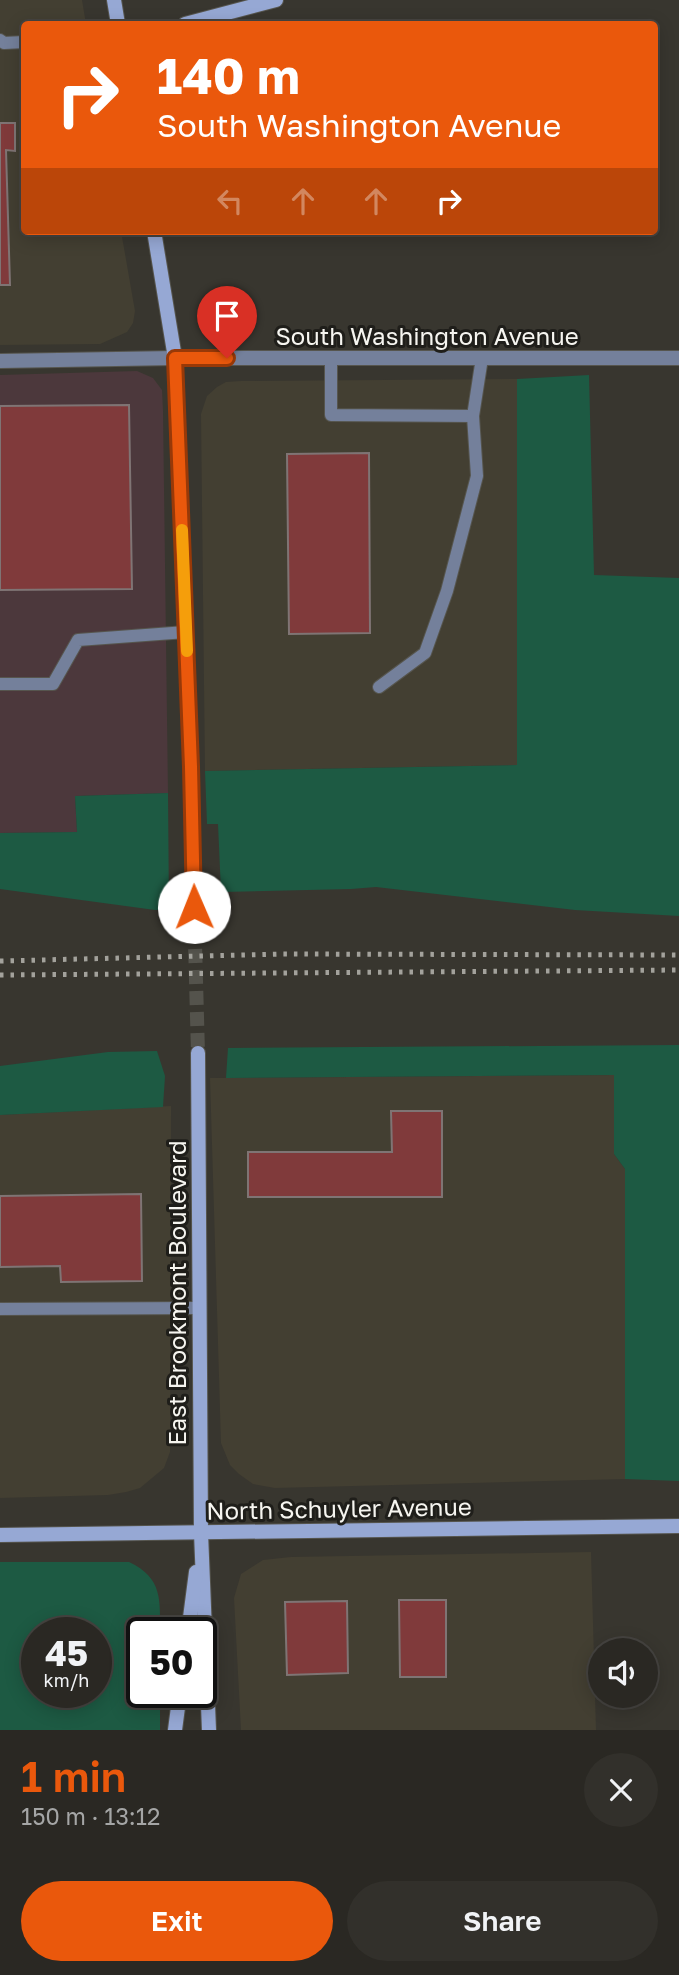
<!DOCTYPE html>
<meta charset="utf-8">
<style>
body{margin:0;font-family:"Golos Text",sans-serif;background:#32302b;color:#f1f3f6;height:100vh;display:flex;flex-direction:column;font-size:26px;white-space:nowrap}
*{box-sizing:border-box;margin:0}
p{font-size:23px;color:#a5a6a6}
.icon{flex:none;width:38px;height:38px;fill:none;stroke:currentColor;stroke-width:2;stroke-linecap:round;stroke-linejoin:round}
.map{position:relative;height:1730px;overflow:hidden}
.side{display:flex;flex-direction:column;background:#2a2823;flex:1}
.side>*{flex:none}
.guide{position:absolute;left:21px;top:21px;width:637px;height:214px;border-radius:7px;box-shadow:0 4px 18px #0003,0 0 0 2px #464441;background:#ea580c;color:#fff;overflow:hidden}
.fabs{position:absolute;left:588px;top:1638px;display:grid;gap:14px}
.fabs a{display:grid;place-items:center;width:70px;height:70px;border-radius:50%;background:#2a2823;box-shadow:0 4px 18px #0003,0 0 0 2px #464441;font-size:35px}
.speed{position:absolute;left:21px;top:1617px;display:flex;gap:14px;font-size:35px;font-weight:700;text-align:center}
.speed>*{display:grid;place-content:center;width:91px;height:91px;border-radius:50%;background:#2a2823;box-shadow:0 4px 18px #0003,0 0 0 2px #464441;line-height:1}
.speed small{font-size:18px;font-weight:400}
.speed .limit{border:4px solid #111;border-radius:10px;background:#fff;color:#111}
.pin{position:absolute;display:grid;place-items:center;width:60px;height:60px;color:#fff;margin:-72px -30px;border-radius:50% 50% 50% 0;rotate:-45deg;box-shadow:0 0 7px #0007}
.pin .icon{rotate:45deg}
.me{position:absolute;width:77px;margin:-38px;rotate:359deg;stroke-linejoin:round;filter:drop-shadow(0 0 5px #0008)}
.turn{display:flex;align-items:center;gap:24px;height:147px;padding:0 21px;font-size:32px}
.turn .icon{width:91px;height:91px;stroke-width:2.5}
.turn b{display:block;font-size:49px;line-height:60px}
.lanes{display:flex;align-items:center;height:66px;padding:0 21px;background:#0003;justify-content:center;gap:35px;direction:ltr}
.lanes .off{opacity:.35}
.round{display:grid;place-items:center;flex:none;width:74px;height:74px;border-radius:37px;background:#32302b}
.headline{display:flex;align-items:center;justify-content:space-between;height:119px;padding:0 21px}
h1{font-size:42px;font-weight:600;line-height:52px;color:#ea580c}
.cta{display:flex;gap:14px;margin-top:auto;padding:14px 21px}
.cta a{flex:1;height:80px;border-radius:42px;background:#ea580c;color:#fff;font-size:28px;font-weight:600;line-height:80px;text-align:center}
.cta a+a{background:#32302b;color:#f1f3f6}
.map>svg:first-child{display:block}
.built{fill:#433f32}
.industrial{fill:#4c383c}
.green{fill:#1d5a43;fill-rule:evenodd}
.building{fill:#803a3b;stroke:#7f7474;stroke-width:2}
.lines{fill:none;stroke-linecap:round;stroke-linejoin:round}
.secondary-tunnel{stroke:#54534c;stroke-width:14;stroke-dasharray:14 7;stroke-linecap:butt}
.lane-casing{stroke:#56554e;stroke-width:14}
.street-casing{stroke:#56554e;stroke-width:16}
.secondary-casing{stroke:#56554e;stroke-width:16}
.lane{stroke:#74809b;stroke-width:12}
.street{stroke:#74809b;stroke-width:14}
.secondary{stroke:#96a8d4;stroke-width:14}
.rail{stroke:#a3a29c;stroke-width:5;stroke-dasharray:3.5 7;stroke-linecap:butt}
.route-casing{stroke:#983908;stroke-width:18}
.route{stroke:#ea580c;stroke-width:12}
.slow{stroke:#f59e0b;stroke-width:12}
.labels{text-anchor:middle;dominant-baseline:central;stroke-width:6;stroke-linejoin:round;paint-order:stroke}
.street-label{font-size:24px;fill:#f6f5f0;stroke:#1f1e1a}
</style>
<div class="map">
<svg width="679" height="1730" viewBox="0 0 679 1730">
<rect width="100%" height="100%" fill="#38362f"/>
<!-- built -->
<g class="built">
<path d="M0 0H82L86 24H24V231H121L135 311 133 323 127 332 100 344 0 345Z"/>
<path d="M517 379 518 765 205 771 201 414 207 396 217 387 226 382 241 381Z"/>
<path d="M614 1075V1154L625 1169V1479L275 1488 253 1484 239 1474 230 1465 221 1443 210 1078Z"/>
<path d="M171 1106 170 1452 164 1468 140 1488 126 1492 108 1495 0 1498V1115Z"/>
<path d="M591 1552 596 1730H241L234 1598 241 1574 263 1560 291 1557Z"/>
</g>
<!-- industrial -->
<path class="industrial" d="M137 371 153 378 162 390 163 411 168 793 75 796 77 832 0 833V375Z"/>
<!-- green -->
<g class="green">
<path d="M589 375 594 575 679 578V916L575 910 376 887 351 889 221 892 218 824H207L205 771 517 765V379Z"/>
<path d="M168 793 169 910H155L0 889V833L77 832 75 796Z"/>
<path d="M679 1045V1481L625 1479V1169L614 1154V1075L226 1078 228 1048Z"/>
<path d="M157 1051 165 1076 163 1107 0 1115V1066L108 1052Z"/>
<path d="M0 1562H129C163 1578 160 1600 160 1633H142V1692H160V1730H0ZM37 1633H96V1692H37Z"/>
</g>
<!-- building -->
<g class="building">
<path d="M0 123H15V151L6 150 10 285H0Z"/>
<path d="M129 405 132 589 0 590V406Z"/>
<path d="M369 453 370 633 289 634 287 454Z"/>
<path d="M391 1111H442V1197H248V1152H392Z"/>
<path d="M141 1194 142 1281 61 1282 60 1266 0 1267V1196Z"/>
<path d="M399 1600H446V1677H400Z"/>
<path d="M347 1601 348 1673 287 1675 285 1602Z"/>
</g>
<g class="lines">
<!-- secondary-tunnel -->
<path class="secondary-tunnel" d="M194 907 198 1053"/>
<!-- lane casing -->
<g class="lane-casing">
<g id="lane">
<path d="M0 40 4 43 24 42"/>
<path d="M331 358V415L473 416 482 358"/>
<path d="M0 684H53L78 640 186 632"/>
<path d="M379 687 425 653 447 591 477 476 473 416"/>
<path d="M0 1309 199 1308"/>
</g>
</g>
<!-- street casing -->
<g class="street-casing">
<path id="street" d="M0 361 175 358H679"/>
</g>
<!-- secondary casing -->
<g class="secondary-casing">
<g id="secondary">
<path d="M114 0 118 24"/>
<path d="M185 24 276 0"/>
<path d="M154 231 175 358 192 794 194 907"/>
<path d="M198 1053 201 1533 209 1730"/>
<path d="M0 1535 679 1526"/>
<path d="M188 1633 196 1572"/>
<path d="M175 1730 180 1692"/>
</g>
</g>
<!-- lane -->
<use href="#lane" class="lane"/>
<!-- street -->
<use href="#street" class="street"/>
<!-- secondary -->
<use href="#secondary" class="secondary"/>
<!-- rail -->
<g class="rail">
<path d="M0 961 283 954 679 955"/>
<path d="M0 975 679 970"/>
</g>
</g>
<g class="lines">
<!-- route casing -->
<g class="route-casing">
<path id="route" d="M194 907 191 767 175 358H227"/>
</g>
<!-- route -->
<use href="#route" class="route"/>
<!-- slow -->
<path class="slow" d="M182 530 187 651"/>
</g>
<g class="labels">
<!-- street labels -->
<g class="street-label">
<text x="427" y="335">South Washington Avenue</text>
<text transform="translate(176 1293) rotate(-90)">East Brookmont Boulevard</text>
<text transform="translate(339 1508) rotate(-1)">North Schuyler Avenue</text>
</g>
</g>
</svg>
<div class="fabs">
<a><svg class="icon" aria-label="sound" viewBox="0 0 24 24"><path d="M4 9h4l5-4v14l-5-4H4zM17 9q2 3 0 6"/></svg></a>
</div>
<div class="speed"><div>45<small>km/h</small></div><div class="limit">50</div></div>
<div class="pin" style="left:227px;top:358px;background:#d93025"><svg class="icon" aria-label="arrive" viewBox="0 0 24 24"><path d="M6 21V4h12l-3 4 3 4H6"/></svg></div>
<svg class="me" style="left:194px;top:907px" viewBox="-20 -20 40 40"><circle r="19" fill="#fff"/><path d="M0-13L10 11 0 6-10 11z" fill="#ea580c"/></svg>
<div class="guide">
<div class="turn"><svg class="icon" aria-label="right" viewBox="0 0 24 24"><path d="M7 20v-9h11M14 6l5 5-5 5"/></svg><div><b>140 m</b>South Washington Avenue</div></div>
<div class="lanes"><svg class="icon off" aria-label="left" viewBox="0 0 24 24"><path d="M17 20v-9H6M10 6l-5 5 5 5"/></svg><svg class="icon off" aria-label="ahead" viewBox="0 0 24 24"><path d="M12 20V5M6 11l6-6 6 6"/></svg><svg class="icon off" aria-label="ahead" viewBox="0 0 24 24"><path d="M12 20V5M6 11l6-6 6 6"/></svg><svg class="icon" aria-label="right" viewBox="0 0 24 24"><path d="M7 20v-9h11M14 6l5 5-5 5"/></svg></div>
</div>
</div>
<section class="side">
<div class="headline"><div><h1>1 min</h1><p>150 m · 13:12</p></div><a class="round"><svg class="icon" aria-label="close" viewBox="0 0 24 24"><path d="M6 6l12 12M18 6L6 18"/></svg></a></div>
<div class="cta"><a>Exit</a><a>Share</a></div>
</section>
